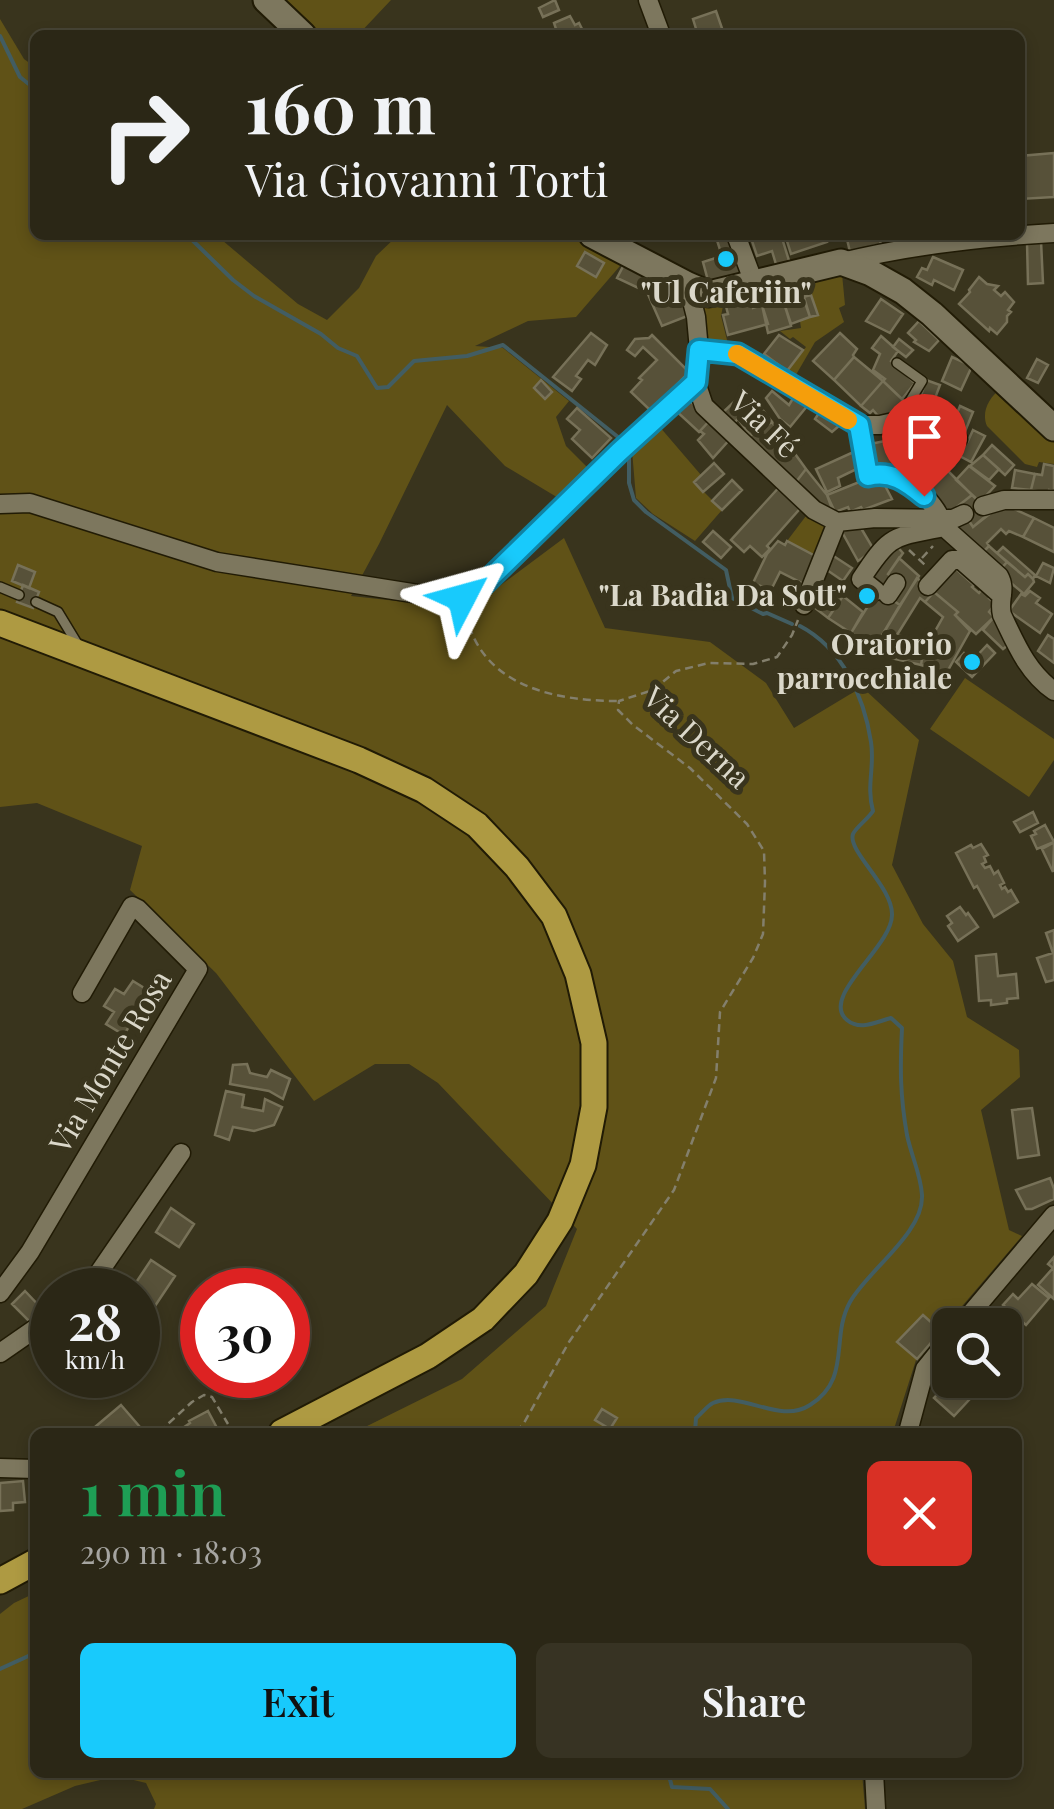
<!DOCTYPE html>
<meta charset="utf-8">
<style>
:root{--surface:#2b2716;--page:#373323;--text:#f1f3f6;--muted:#a6a5a1;--line:#474435;--accent:#18cafc}
body{margin:0;font-family:"Playfair Display",serif;background:var(--page);color:var(--text);height:100vh;display:flex;flex-direction:column;font-size:38px;white-space:nowrap}
*{box-sizing:border-box;margin:0}
p{font-size:32px;color:var(--muted)}
.icon{flex:none;width:55px;height:55px;fill:none;stroke:currentColor;stroke-width:2;stroke-linecap:round;stroke-linejoin:round}
.map{position:relative;flex:1;overflow:hidden}
.side{position:absolute;left:30px;top:1428px;width:992px;height:350px;display:flex;flex-direction:column;background:var(--surface);border-radius:15px;box-shadow:0 5px 15px #0003,0 0 0 2px var(--line)}
.side>*{flex:none}
.top-card{position:absolute;left:30px;top:30px;width:995px;height:210px;border-radius:15px;box-shadow:0 5px 15px #0003,0 0 0 2px var(--line);background:#2b2716;color:var(--text);overflow:hidden}
.tools{position:absolute;left:932px;top:1308px;display:grid;gap:20px}
.tools a{display:grid;place-items:center;width:90px;height:90px;border-radius:15px;background:var(--surface);box-shadow:0 5px 15px #0003,0 0 0 2px var(--line);font-size:50px}
.speed{position:absolute;left:30px;top:1268px;display:flex;gap:20px;font-size:50px;font-weight:700;text-align:center}
.speed>*{display:grid;place-content:center;width:130px;height:130px;border-radius:50%;background:var(--surface);box-shadow:0 5px 15px #0003,0 0 0 2px var(--line);line-height:1}
.speed small{font-size:25px;font-weight:400}
.speed .limit{border:15px solid #d22;background:#fff;color:#111}
.pin{position:absolute;display:grid;place-items:center;width:85px;height:85px;color:#fff;margin:-102px -42px;border-radius:50% 50% 50% 0;rotate:-45deg;box-shadow:0 0 10px #0007}
.pin .icon{rotate:45deg}
.me{position:absolute;width:110px;margin:-55px;rotate:51deg;stroke-linejoin:round;filter:drop-shadow(0 0 8px #0008)}
.turn{display:flex;align-items:center;gap:35px;height:210px;padding:0 50px;font-size:45px}
.turn .icon{width:130px;height:130px;stroke-width:2.5}
.turn b{display:block;font-size:70px;line-height:85px}
.round{display:grid;place-items:center;flex:none;width:105px;height:105px;border-radius:15px;background:var(--page)}
.head{display:flex;align-items:center;justify-content:space-between;height:170px;padding:0 50px}
h1{font-size:60px;font-weight:600;line-height:75px;color:#1e9e55}
.primary-button{display:flex;gap:20px;margin-top:auto;padding:20px 50px}
.primary-button a{flex:1;height:115px;border-radius:15px;background:var(--accent);color:#111;font-size:40px;font-weight:600;line-height:115px;text-align:center}
.primary-button a+a{background:var(--page);color:var(--text)}
.map>svg:first-child{display:block}
.green{fill:#605217}
.lines{fill:none;stroke-linecap:round;stroke-linejoin:round}
.stream{stroke:#425d62;stroke-width:4}
.building{fill:#575139;stroke:#777158;stroke-width:2.5}
.lane-casing{stroke:#211b05;stroke-width:12}
.street-casing{stroke:#211b05;stroke-width:21}
.secondary-casing{stroke:#211b05;stroke-width:29}
.primary-casing{stroke:#211b05;stroke-width:29}
.path{stroke:#837f6c;stroke-width:2.5;stroke-dasharray:8 5;stroke-linecap:butt}
.lane{stroke:#7d775e;stroke-width:9}
.street{stroke:#7d775e;stroke-width:18}
.secondary{stroke:#7d775e;stroke-width:25}
.primary{stroke:#ae9a42;stroke-width:25}
.route-casing{stroke:#1083a4;stroke-width:25}
.route{stroke:#18cafc;stroke-width:18}
.slow{stroke:#f59e0b;stroke-width:18}
.poi-dot{fill:#18cafc;stroke:#39341d;stroke-width:4}
.labels{text-anchor:middle;stroke-width:10;stroke-linejoin:round;paint-order:stroke}
.poi-label{font-size:30px;font-weight:bold;fill:#dbd8ca;stroke:#39341d;text-anchor:end}
.street-label{font-size:30px;fill:#dbd8ca;stroke:#39341d}
</style>
<div class="map">
<svg width="1054" height="1809" viewBox="0 0 1054 1809">
<rect width="100%" height="100%" fill="#39341d"/>
<path class="green" d="M283 0H391L358 35H319Z
M0 19 24 59 35 67V235H216L298 304 327 320 359 288 376 256 398 235H579L626 259 576 317 528 321 475 346 503 348 569 401 556 417 566 446 590 470 560 499 505 466 447 405 379 544 351 596 452 607 482 599 564 538 605 628 710 642 766 683 794 728 862 687 919 740 892 865 923 924 953 961 967 1017 1019 1050 1020 1077 981 1110 1009 1230 1022 1236 916 1360 893 1432H355L462 1379 546 1306 577 1229 438 1083 409 1064H375L314 1101 216 973 130 890 142 846 37 803 0 807Z
M842 274 845 305 839 308 844 322 815 342 793 380 784 375 806 347 793 337 790 339 780 331 801 328 800 321 817 315 803 280Z
M721 297 723 306 721 316 729 348 707 344 700 313 704 305Z
M1000 389 1054 439V464L1039 462 1037 467 1025 464 987 426C981 412 989 398 1000 389Z
M659 426 701 475 694 482 722 510 695 541 653 514 636 498 632 450Z
M809 512 830 526 821 559 787 541Z
M965 678 1054 739V760L1029 797 930 729Z
M35 1593V1772H862L865 1809H154L156 1804 146 1783 117 1776 75 1786 22 1809H0V1614L14 1603Z"/>
<g class="lines">
<path class="stream" d="M0 36 20 77 35 89
M187 235 233 280 254 296 321 334 338 348 357 356 377 388 388 387 414 361 467 356 503 345 623 441
M629 453V483L634 500 646 512 726 570 732 598 763 614 767 613 792 624
M695 1432 696 1418C701 1414 707 1406 713 1403 742 1390 779 1425 810 1405 852 1379 830 1338 850 1302 867 1271 924 1233 922 1195 921 1175 911 1155 907 1135 900 1095 900 1068 902 1028L891 1018C876 1022 860 1031 847 1020 819 997 892 947 892 915 893 887 847 851 853 834 855 828 869 818 873 811 866 786 875 766 871 742 864 696 842 648 800 626
M0 1669 35 1653
M668 1772 672 1787 710 1789 728 1809"/>
</g>
<path class="building" d="M555 0 559 10 543 17 539 8Z
M716 11 724 34 698 35 693 19Z
M570 16 575 25 579 23 585 35H558L554 23Z
M1054 153V197L1020 199V156Z
M708 235H730L743 271 741 276 710 288 703 262 722 256 716 237 710 239Z
M762 235 764 240 781 235 791 267 778 271 772 251 757 256 751 238Z
M785 235H825L827 242 791 254Z
M846 235H878L881 244 850 252Z
M1041 241 1043 283 1028 284 1027 242Z
M585 252 604 263 596 277 577 266Z
M933 257 963 270 954 290 934 280 932 285 917 277 922 268 927 270Z
M627 259 679 285 690 315 662 326 647 292 617 278Z
M979 277 987 284 998 286 994 290 1001 296 1005 292 1014 302 1008 310 1011 312 1007 316V322L997 334 990 328 989 331 959 304 970 292 969 290Z
M748 289 753 308 762 305 768 324 728 335 723 315 728 314 723 295Z
M803 294 810 317 791 324 783 300Z
M811 295 818 315 810 317 803 297Z
M881 299 903 314 890 333 866 321Z
M783 300 791 326 768 333 762 305Z
M919 321 939 340 929 351 914 342 916 340 908 333Z
M591 333 607 345 595 365 588 360 576 376 581 379 572 391 553 377Z
M840 333 857 349 853 355 854 357 834 380 813 361Z
M652 335 689 372 651 411 631 392 642 380 639 378 657 360 643 347 635 356 627 350 635 339 649 338Z
M779 335 803 350 787 371 764 354Z
M881 336 898 351 891 361 915 383 902 399 883 381 885 379 873 370 880 354 872 348Z
M899 339 913 350 906 357 893 347Z
M854 357 883 381 861 406 834 380Z
M952 357 972 366 961 390 942 381Z
M1037 359 1048 365 1038 383 1027 378Z
M541 380 552 392 545 399 534 388Z
M926 380 940 385 934 401 921 396Z
M883 381 906 403 884 423 873 410 870 413 861 406Z
M772 391 789 405 795 395 808 405 790 427 780 419 766 398Z
M921 396 945 405 937 427 904 416 912 402 917 404Z
M685 397 711 419 699 432 674 409Z
M755 400 772 422 750 435 738 419 744 414 741 410Z
M735 401 744 414 730 426 720 415Z
M960 406 973 412 964 434 951 428Z
M577 408 611 438 592 458 572 439 580 430 567 419Z
M821 410 840 425 832 432 815 419Z
M711 419 731 438 713 458 698 440 704 434 700 431Z
M772 422 806 469 796 482 745 439Z
M973 430 985 436 971 462 954 453 962 438 968 441Z
M913 434 925 437 924 440 936 446 928 457 910 447Z
M900 438 901 449 910 447 928 457 917 468 900 471V468L870 474 865 445Z
M992 445 1014 465 1005 475 983 455Z
M937 448 954 465 948 471 972 495 958 506 960 509 952 515 915 478 923 471 919 467Z
M858 450 865 465 838 478 840 486 827 492 816 469Z
M983 455 999 469 989 480 970 466Z
M714 463 724 474 703 492 694 482Z
M1044 464 1054 466V491L1049 490 1048 493 1031 490 1035 474 1042 475Z
M969 466 995 486 980 502 956 480Z
M806 469 827 495 831 506 830 510 816 507 796 482Z
M1015 470 1035 474 1031 490 1012 488Z
M879 474 892 499 863 510 861 507 850 512 848 507 835 512 827 495Z
M732 480 742 490 722 510 712 501Z
M783 483 805 503 767 546 770 549 762 557 750 546 744 552 731 540Z
M972 495 991 513 973 527 958 506Z
M1001 503 1034 518 1023 537 1009 531 1006 534 1001 529 987 543 989 546 980 555 953 531 966 516 973 527Z
M1034 518 1054 528V552L1023 537Z
M858 523 874 550 858 561 842 532Z
M713 531 731 547 721 558 703 542Z
M778 541 785 545 787 541 821 559 808 586 780 572 771 590 753 583 767 554Z
M893 542 903 553 888 574 895 580 884 595 865 580Z
M989 546 1007 562 998 572 980 555Z
M1003 547 1035 575 1033 579 1028 574 1025 577 997 553Z
M832 555 852 568 843 581 824 568Z
M899 558 919 576 900 605 889 598 895 580 888 574Z
M1007 562 1025 577 1028 574 1033 579 1034 582 1024 594 998 572Z
M1043 563 1054 568 1050 583 1036 576Z
M18 565 35 572 29 588 12 581Z
M955 568 974 585 972 587 979 593 983 588 991 595 989 598 995 604 989 612 994 617 976 634 955 615 958 612 934 592Z
M917 578 934 592 925 602 920 598 897 635 925 641 921 665 874 654 875 647Z
M819 581 843 596 828 618 806 601Z
M23 585 39 592 33 608 17 602Z
M878 590 900 605 875 647 851 633Z
M1030 591 1040 598 1036 603 1052 614 1040 633 1009 611 1021 594 1025 596Z
M934 592 958 612 955 615 970 631 947 672 921 665 925 641 930 640 943 617 925 602Z
M843 596 863 612 851 633 828 618Z
M994 617 1012 642 1003 649 983 630Z
M1048 635 1054 639V663L1038 651Z
M987 645 995 653 972 677 956 662 964 653 972 661Z
M1033 812 1038 823 1020 832 1014 822Z
M1045 825 1054 842 1037 849 1031 836 1036 834 1034 831Z
M1053 843 1054 845 1053 872 1042 849Z
M981 844 988 855 984 857 986 862 982 864 985 868 990 866 994 874 998 871 1004 883 1000 885 1002 889 1005 887 1008 892 1011 890 1018 902 994 917 977 886 974 888 956 853 971 845 973 848Z
M960 907 966 915 968 913 978 927 958 941 948 926 952 923 947 916Z
M1054 930V980L1046 982 1037 958 1053 953 1046 933Z
M996 954 998 976 1016 974 1018 998 1007 999V1003L991 1005V1000L979 1001 976 956Z
M133 981 157 996 137 1027 131 1023 124 1035 106 1024 114 1012 104 1006 115 989 124 994Z
M247 1064 250 1073 267 1077 271 1070 290 1079 283 1099 269 1091 230 1084 233 1065Z
M226 1091 244 1095 242 1107 263 1111 265 1099 282 1107 274 1125 254 1131 233 1127 229 1140 215 1135Z
M1032 1108 1039 1155 1018 1158 1012 1110Z
M1050 1178 1054 1189V1199L1032 1209H1026L1016 1190Z
M171 1208 194 1224 179 1247 156 1232Z
M1054 1257V1299L1038 1285 1053 1268 1048 1264Z
M151 1260 175 1276 151 1312 138 1303V1290H131Z
M1032 1284 1049 1298 1026 1325 1003 1305 1013 1294 1018 1299Z
M25 1291 43 1310 30 1322 12 1304Z
M923 1315 941 1331 917 1359 897 1342Z
M1005 1350 1018 1362 1014 1367 1019 1371 1010 1382 1005 1377Z
M951 1380H979L981 1382 979 1385 981 1387 954 1416 934 1398Z
M121 1405 140 1427 134 1432H89Z
M602 1409 617 1418 610 1429 595 1420Z
M208 1411 217 1428 209 1432H177L190 1423 189 1421Z
M23 1481 25 1502 13 1503V1510L0 1511V1483Z"/>
<g class="lines">
<defs>
<path id="lane" d="M897 363 922 381 898 421
M859 425 867 471
M0 587 19 595
M36 602 58 612 78 645"/>
<path id="street" d="M648 0 661 35
M736 235 754 283
M842 262C911 245 983 237 1054 233
M688 285 696 317 699 350 696 382 704 406 814 510 837 522
M699 350 738 354 859 425H880L898 421 958 439
M867 471 868 476C899 468 935 498 944 527L999 576C1007 590 998 599 1002 615 1016 644 1027 672 1054 691
M0 504 30 503 217 562 437 597 463 598 482 585 633 440 696 382
M983 506 1004 500H1054
M837 522 875 518 953 519 964 514
M928 586 952 560H961L1002 596
M876 591 861 579C891 533 892 538 944 527
M888 595 896 583
M804 605 837 522
M87 1290 181 1153
M0 1293 30 1252 198 969 138 909 132 906 82 993
M961 1325 1054 1215
M0 1353 52 1317
M908 1432 925 1369 950 1338
M0 1468 35 1469
M874 1772 876 1809"/>
<path id="secondary" d="M266 0 303 35
M592 235 688 285 709 294 841 262 871 273 903 291 932 314 1054 428"/>
<path id="primary" d="M0 623 359 760 424 790 477 825 517 867 554 916 578 974 594 1043V1107L583 1165 560 1221 526 1274 483 1319 428 1356 282 1432
M0 1581 35 1562"/>
</defs>
<use href="#lane" class="lane-casing"/>
<use href="#street" class="street-casing"/>
<use href="#secondary" class="secondary-casing"/>
<use href="#primary" class="primary-casing"/>
<path class="path" d="M909 550 925 565
M922 558 933 546
M466 614C481 686 554 701 618 701
M159 1432 192 1402 204 1395 212 1397 228 1424
M516 1432 524 1423 569 1342 674 1190 716 1078 720 1012 753 958 763 934 765 882 764 851 747 824 690 768 633 725 618 710 619 701 653 690 676 671 709 663 753 664 777 657 792 635 798 620"/>
<use href="#lane" class="lane"/>
<use href="#street" class="street"/>
<use href="#secondary" class="secondary"/>
<use href="#primary" class="primary"/>
</g>
<g class="lines">
<defs>
<path id="route" d="M462 598 482 586 619 452 696 382 699 350 738 354 859 425 868 476C891 470 907 482 924 496"/>
</defs>
<use href="#route" class="route-casing"/>
<use href="#route" class="route"/>
<path class="slow" d="M737 354 848 420"/>
</g>
<g class="poi-dot">
<circle cx="726" cy="259" r="10"/>
<circle cx="867" cy="596" r="10"/>
<circle cx="972" cy="662" r="10"/>
</g>
<g class="labels">
<g class="poi-label">
<text x="726" y="303" text-anchor="middle">"Ul Caferiin"</text>
<text x="847" y="606">"La Badia Da Sott"</text>
<text x="952" y="655">Oratorio<tspan x="952" dy="34">parrocchiale</tspan></text>
</g>
<g class="street-label">
<text transform="translate(764 425) rotate(44)" y="10">Via Fé</text>
<text transform="translate(696 738) rotate(43)" y="10">Via Derna</text>
<text transform="translate(111 1062) rotate(-59)" y="10">Via Monte Rosa</text>
</g>
</g>
</svg>
<div class="tools">
<a><svg class="icon" aria-label="search" viewBox="0 0 24 24"><circle cx="10" cy="10" r="6"/><path d="M15 15l6 6"/></svg></a>
</div>
<div class="speed"><div>28<small>km/h</small></div><div class="limit">30</div></div>
<div class="pin" style="left:924px;top:496px;background:#d93025"><svg class="icon" aria-label="arrive" viewBox="0 0 24 24"><path d="M6 21V4h12l-3 4 3 4H6"/></svg></div>
<svg class="me" style="left:462px;top:598px" viewBox="-20 -20 40 40"><path d="M0-17L14 15 0 8-14 15z" fill="#18cafc" stroke="#fff" stroke-width="4"/></svg>
<div class="top-card">
<div class="turn"><svg class="icon" aria-label="right" viewBox="0 0 24 24"><path d="M7 20v-9h11M14 6l5 5-5 5"/></svg><div><b>160 m</b>Via Giovanni Torti</div></div>
</div>
<section class="side">
<div class="head"><div><h1>1 min</h1><p>290 m · 18:03</p></div><a class="round" style="background:#d93025;color:#fff"><svg class="icon" aria-label="close" viewBox="0 0 24 24"><path d="M6 6l12 12M18 6L6 18"/></svg></a></div>
<div class="primary-button"><a>Exit</a><a>Share</a></div>
</section>
</div>
